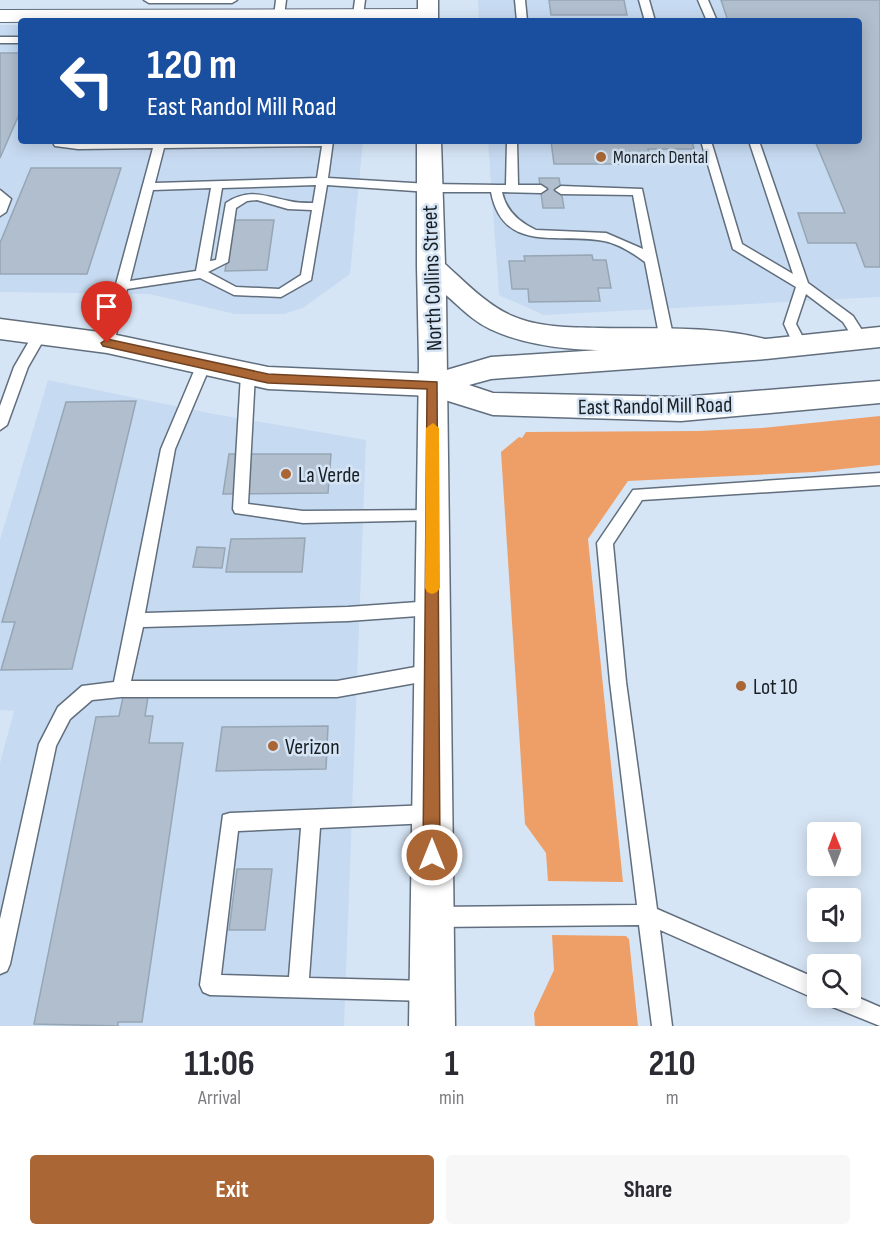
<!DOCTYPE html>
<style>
:root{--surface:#fff;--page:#f7f7f7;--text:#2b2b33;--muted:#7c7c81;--accent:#aa6635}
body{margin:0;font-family:"Sofia Sans Condensed",sans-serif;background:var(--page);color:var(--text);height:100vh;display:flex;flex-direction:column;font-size:22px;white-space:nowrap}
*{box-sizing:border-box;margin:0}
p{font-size:20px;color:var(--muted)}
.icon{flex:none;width:33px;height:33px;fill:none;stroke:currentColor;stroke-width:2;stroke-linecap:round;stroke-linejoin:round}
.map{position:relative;height:1026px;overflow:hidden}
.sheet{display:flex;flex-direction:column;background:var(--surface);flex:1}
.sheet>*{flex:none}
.top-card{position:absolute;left:18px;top:18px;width:844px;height:126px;border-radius:6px;box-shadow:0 3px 15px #0003;background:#1a4fa0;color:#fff;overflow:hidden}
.needle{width:39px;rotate:359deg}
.fabs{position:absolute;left:807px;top:822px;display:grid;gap:12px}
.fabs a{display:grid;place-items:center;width:54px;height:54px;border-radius:6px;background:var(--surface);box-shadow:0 3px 15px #0003;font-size:30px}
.pin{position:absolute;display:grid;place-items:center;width:51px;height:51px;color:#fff;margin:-62px -26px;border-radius:50% 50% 50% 0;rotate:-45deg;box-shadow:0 0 6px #0007}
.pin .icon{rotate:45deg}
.me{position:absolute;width:66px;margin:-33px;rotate:0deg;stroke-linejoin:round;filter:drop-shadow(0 0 4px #0008)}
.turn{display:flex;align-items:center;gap:21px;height:126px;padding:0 30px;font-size:27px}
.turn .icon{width:78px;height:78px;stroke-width:2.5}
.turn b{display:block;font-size:42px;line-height:51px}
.eta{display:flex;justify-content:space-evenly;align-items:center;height:102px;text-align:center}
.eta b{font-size:36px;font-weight:700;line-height:42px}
.button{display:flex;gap:12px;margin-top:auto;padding:12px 30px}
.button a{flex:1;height:69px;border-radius:6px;background:var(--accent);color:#fff;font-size:24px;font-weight:700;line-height:69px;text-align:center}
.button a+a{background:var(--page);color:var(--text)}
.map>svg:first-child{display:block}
.built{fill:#c6daf1}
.green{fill:#ee9f68}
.building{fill:#b0bece;stroke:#97a6b5;stroke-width:1.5}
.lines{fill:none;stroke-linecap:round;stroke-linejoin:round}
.service-casing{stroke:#616e7d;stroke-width:3}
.minor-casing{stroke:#616e7d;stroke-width:2}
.secondary-casing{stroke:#616e7d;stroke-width:3}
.primary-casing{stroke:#616e7d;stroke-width:3}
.service{fill:#fff;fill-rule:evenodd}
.minor{fill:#fff;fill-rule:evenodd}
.secondary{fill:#fff;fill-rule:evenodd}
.primary{fill:#fff;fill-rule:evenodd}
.route{fill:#aa6635;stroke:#6e4222;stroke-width:1.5}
.slow{fill:#f59e0b}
.poi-dot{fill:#aa6635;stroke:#d6e5f5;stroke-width:2}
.labels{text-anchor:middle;stroke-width:5;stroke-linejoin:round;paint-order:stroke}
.far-poi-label{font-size:18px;fill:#191f24;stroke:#d6e5f5;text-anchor:start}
.street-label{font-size:22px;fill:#191f24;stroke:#d6e5f5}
.poi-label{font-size:22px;fill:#191f24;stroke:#d6e5f5;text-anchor:start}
</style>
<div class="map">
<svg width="880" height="1026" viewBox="0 0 880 1026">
<rect width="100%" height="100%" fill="#d6e5f5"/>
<path class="built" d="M478 0H880V297L544 315 499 295 488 141H860V21H479Z
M0 25H21V141H363L350 274 303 308 284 314H235L149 294 0 292Z
M48 380 214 414 366 440 344 1026H0V763L14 711 0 710V540Z"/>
<path class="green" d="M880 416V465L814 472 628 481 588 539 623 882 548 881 546 853 525 824 501 452 519 437 522 438 526 432 698 431 762 428Z
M552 935 626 936 629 939 638 1026H535L534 1013 554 970Z"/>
<path class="building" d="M549 0H624L627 15H551Z
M721 0H880V267H865L856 243H808L798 213H845L815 141H860V21H728Z
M0 53H21V110L0 158Z
M551 141H692L694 149H648L651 164H554Z
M31 168H121L87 274H0V243Z
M539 178H559L564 208H543Z
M233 220H274L267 270 225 271Z
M592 255 593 260H606L611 288H598L600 301 529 302 528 289H512L509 261H525L524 256Z
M136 401 72 669 1 670 15 622H2L66 402Z
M229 454H331L328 493 223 494Z
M305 538 302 572H226L231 539Z
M197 547 225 548 222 568 193 567Z
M123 697H148L145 716H153L149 743H183L142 1022H118V1026L34 1024 96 717 119 716Z
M328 726 326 769 216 771 222 727Z
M237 869H272L265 930H229Z"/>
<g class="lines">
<defs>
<path id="service" d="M144 0H237L232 3H149Z
M276 0H286L284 16 279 19 274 16Z
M355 0H365L363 15 358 18 353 15Z
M515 0H525L527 21H517Z
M639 0H649L655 21H645Z
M698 0H708L717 21H707Z
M0 37H21V43H0Z
M52 141H333L328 178 429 184 499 185H506L507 141H517L518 185H541L547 189 541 193 502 192C506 211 519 222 536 230L606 233 643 249 633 195 561 194 555 190 561 186 642 189 674 340 667 345 660 340 645 262C633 253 619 244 604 241 561 232 503 255 491 192H429L327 185 311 280 281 297 234 295 200 278 127 289 114 343 112 346H102L100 343 153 148 78 149 55 146ZM322 146 317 178 155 183 164 148ZM316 185 313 203C305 203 297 203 289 201 264 196 249 188 226 203L216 260 210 261 222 188ZM211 188 196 271 130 281 153 190ZM257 200 288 209 312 210 301 275 279 289 236 287 208 272 228 262 236 208 247 201Z
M701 141H711L742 244 793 274 749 141H759L808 283 853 316 867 338 865 341H855L843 322 806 294 796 324 807 345 805 348H795L784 324 796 287 733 249Z
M0 190 11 199 6 212 0 216Z
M40 329 47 334 28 367 7 425 0 430V406L14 367 35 331Z
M204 359 211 364 175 449 145 613 348 607 432 601 438 603 440 608 438 613 432 615 348 621 143 627 131 681H337L432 664 438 667 440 672 438 677 432 680 337 697H121L92 700 70 719 56 746 10 964 7 971 0 974V919L39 744 58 707 82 686 114 682 161 449 197 364Z
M248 369 255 374 248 504 303 511 433 510 438 512 441 516 438 520 303 523 235 513 233 509 241 374Z
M880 473V485L642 500 613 544 626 682 657 909 818 979V998H824L818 1000 660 930 672 1026H652L639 925 435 927 428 924 425 917 428 910 435 907 637 905 610 682 597 543 633 490Z
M431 805 437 808 440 814 437 820 431 823 320 828 309 978 429 981 436 984 439 991 436 998 429 1001 210 995 203 992 200 985 223 815 230 813ZM301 828 289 977 221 975 238 831Z
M850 994 880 1007V1026L828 1005 825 998H850Z"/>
<path id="minor" d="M428 9 435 11 438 15 435 19 0 22V10Z"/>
<path id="secondary" d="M0 319 107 333 268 367 433 374 491 357 766 339 880 327V347L766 359 491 379 469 385 493 393 681 397 880 381V403L681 421 493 415 432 396 268 389 107 353 0 339Z"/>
<path id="primary" d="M418 0H438V21H418Z
M417 141H441L445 264C465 282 486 304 510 315 539 328 568 327 599 328 657 329 720 325 776 342L780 349 776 356C755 363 730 352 708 351 638 348 554 359 490 329 473 321 460 307 446 295L455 1026H409L419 363 417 266Z"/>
</defs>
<use href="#service" class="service-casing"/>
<use href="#minor" class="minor-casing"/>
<use href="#secondary" class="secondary-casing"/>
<use href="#primary" class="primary-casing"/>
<use href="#service" class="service"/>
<use href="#minor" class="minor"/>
<use href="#secondary" class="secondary"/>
<use href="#primary" class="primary"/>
</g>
<path class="route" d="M107 339 268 374 437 382 440 855 438 861 432 864 426 861 423 855 427 389 268 383 103 346 101 343Z"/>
<path class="slow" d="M433 423 439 428 440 588 437 592 432 594 427 592 425 588 426 428Z"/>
<g class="poi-dot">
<circle cx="601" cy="157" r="6"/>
<circle cx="286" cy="474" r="6"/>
<circle cx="741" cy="686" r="6"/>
<circle cx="273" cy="746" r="6"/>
</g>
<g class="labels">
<g class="far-poi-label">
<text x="613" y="163">Monarch Dental</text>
</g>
<g class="street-label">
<text transform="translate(431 278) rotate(-92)" y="8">North Collins Street</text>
<text transform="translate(655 405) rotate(-1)" y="8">East Randol Mill Road</text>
</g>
<g class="poi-label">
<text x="298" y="482">La Verde</text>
<text x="753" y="694">Lot 10</text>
<text x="285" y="754">Verizon</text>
</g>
</g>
</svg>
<div class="fabs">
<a><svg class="needle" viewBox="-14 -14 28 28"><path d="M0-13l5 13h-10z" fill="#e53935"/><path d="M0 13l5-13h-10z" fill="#7c7c81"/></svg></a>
<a><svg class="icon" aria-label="sound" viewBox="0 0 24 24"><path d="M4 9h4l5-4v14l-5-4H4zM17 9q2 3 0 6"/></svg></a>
<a><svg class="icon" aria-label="search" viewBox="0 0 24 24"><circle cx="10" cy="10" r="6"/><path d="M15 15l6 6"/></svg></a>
</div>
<div class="pin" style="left:107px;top:343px;background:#d93025"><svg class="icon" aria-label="arrive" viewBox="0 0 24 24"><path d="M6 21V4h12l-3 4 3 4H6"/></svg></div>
<svg class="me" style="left:432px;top:855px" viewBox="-20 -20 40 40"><circle r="17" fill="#aa6635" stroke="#fff" stroke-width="3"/><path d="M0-11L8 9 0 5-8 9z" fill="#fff"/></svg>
<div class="top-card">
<div class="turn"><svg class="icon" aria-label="left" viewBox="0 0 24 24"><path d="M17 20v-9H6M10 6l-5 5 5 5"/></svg><div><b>120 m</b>East Randol Mill Road</div></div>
</div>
</div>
<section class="sheet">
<div class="eta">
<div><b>11:06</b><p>Arrival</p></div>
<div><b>1</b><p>min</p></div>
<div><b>210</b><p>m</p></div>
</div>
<div class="button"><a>Exit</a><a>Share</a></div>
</section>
